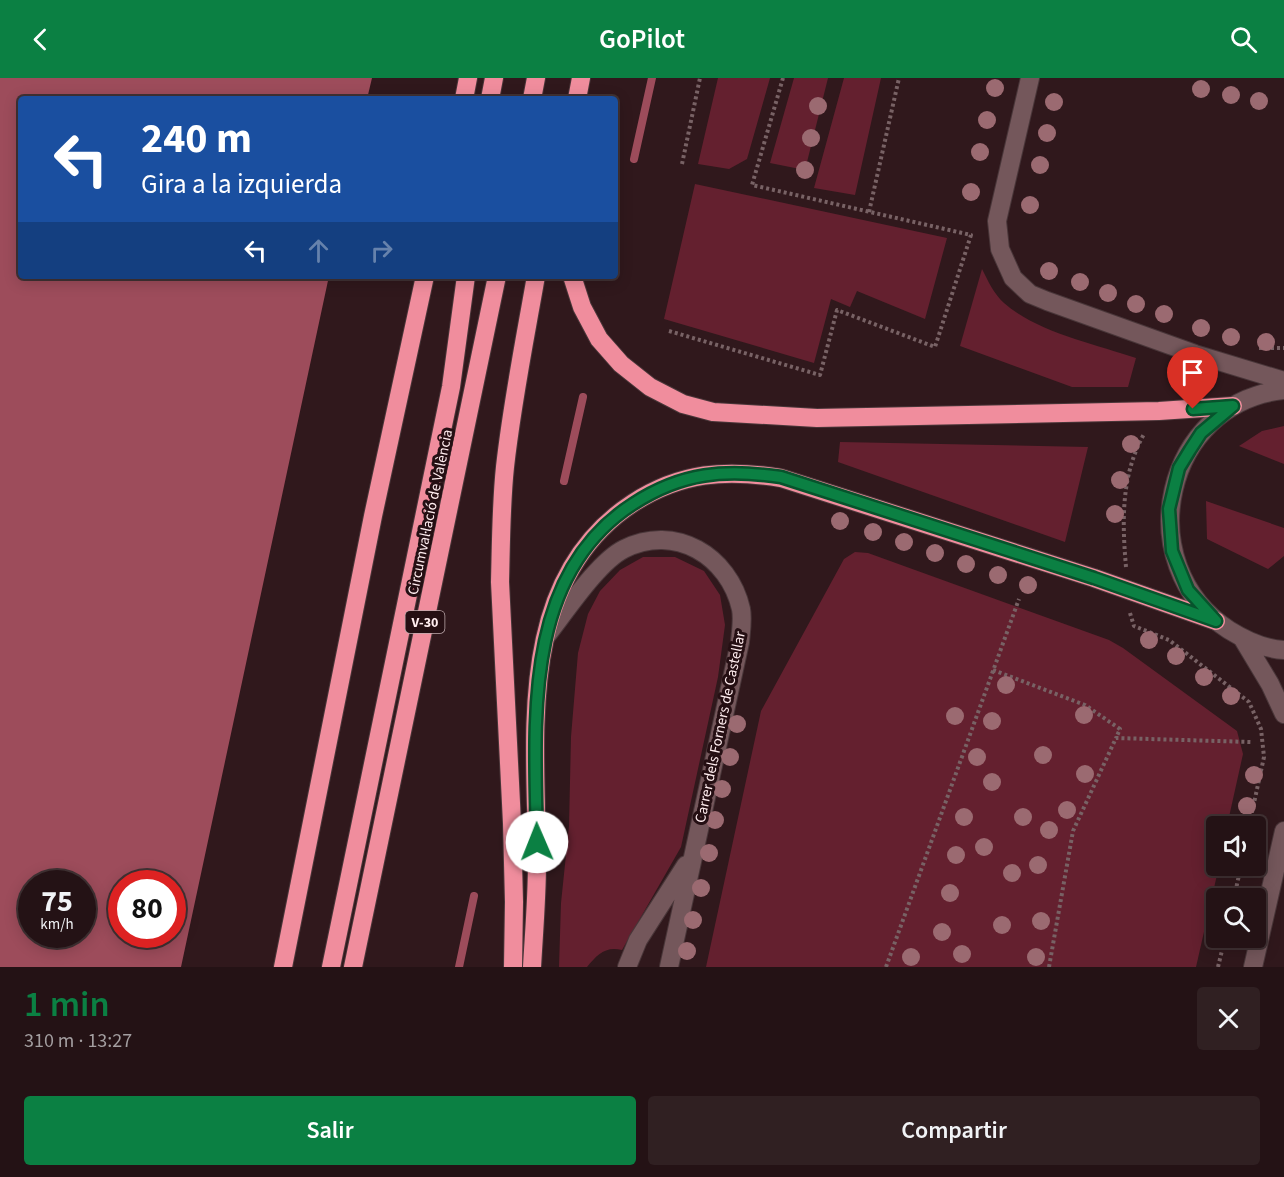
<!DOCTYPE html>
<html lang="es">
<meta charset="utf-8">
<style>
:root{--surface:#241215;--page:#302022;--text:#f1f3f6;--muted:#a39ea0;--line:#413234;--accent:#0b8043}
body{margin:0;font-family:"Source Sans 3",sans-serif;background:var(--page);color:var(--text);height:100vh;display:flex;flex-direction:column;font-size:22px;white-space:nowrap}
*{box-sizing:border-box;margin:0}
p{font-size:20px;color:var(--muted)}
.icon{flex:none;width:33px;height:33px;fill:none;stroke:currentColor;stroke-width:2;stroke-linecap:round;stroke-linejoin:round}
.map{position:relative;height:889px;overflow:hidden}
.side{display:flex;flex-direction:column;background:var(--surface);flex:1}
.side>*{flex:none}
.guide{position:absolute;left:18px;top:18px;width:600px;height:183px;border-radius:6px;box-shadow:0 3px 15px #0003,0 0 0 2px var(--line);background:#1a4fa0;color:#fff;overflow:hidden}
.controls{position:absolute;left:1206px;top:738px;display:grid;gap:12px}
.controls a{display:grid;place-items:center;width:60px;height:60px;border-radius:6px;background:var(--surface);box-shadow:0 3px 15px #0003,0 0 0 2px var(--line);font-size:30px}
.speed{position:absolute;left:18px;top:792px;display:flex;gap:12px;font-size:30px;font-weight:700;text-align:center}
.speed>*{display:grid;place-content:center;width:78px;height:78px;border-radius:50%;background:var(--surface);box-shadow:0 3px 15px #0003,0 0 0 2px var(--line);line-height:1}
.speed small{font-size:15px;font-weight:400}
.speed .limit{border:9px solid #d22;background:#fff;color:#111}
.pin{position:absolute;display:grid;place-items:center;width:51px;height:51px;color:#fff;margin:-62px -26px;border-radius:50% 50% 50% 0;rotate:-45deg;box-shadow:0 0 6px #0007}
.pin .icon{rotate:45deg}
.me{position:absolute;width:66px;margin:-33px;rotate:359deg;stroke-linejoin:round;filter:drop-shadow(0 0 4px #0008)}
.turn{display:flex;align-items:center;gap:21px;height:126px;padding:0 24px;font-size:27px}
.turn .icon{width:78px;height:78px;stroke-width:2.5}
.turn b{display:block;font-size:42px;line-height:51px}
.lanes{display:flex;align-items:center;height:57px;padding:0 24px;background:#0003;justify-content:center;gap:30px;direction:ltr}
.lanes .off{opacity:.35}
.round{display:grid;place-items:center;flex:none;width:63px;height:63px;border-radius:6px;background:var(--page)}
.headline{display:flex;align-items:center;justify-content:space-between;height:102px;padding:0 24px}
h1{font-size:36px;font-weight:600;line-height:45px;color:var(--accent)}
.button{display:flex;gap:12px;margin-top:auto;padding:12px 24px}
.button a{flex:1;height:69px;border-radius:6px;background:var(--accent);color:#fff;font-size:24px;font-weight:600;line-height:69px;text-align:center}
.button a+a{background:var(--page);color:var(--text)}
header{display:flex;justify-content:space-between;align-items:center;height:78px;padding:0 24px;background:var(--accent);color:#fff;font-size:27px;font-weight:600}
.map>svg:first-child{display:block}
.green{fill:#64202f}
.water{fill:#9d4c5b;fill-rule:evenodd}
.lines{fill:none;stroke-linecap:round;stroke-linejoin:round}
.stream{stroke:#9d4c5b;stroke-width:8}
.minor-casing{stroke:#493639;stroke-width:20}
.highway-casing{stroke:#493639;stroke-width:20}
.path{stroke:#786265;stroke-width:4;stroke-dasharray:3 3;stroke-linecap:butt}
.minor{stroke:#74575b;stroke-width:18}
.highway{stroke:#f08d9d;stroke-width:18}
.tree{fill:#9b6a71}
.route-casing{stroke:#07532c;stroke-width:15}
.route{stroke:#0b8043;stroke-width:10}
.labels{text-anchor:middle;stroke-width:6;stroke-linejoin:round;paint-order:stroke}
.shield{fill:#250f13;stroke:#beaaad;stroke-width:1.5}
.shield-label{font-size:14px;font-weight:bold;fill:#ffedef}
.street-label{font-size:15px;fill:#ffedef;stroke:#250f13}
</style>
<header><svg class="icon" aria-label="back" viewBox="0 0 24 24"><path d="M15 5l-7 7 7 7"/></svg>GoPilot<svg class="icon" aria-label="search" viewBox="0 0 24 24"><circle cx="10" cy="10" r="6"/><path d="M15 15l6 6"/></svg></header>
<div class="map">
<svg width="1284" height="889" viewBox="0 0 1284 889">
<rect width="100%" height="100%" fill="#30181c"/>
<path class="green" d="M718 0H770L747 81 729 91 698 86Z
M794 0H828L805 92 770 85Z
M844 0H881L855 117 814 110Z
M695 106 947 160 925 241 857 213 850 229 831 221 814 285 664 241Z
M982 191C988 203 994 216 1004 225 1037 254 1095 266 1136 280L1128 309H1072L960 268Z
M1284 348V386L1239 368 1262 353Z
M840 364 1088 369 1065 464 838 384Z
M1206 423 1284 450V478L1268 491 1207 461Z
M855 474 868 475 1109 562 1123 570 1237 653 1243 676 1227 748H1216V788H1219L1196 889H706L761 633 844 481Z
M643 479H675L704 493 720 517 725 547 718 599 681 769 622 872C605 868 597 877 587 889H559L561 825 569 748 571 659 578 575 588 536 600 513 620 492Z"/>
<path class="water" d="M0 0H372L367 21H21V198H329L181 889H0ZM32 806H82V856H32ZM122 806H172V856H122Z"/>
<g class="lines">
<path class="stream" d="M634 81 652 0
M564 403 583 319
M459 889 474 818"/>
<defs>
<path id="minor" d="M1030 0 997 143 1000 171 1013 200 1030 216 1047 223 1195 276 1284 303
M1284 312C1164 324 1128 486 1229 552 1245 562 1265 571 1284 572
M547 557C566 533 598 484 624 471 675 445 729 478 741 531 743 541 741 553 740 564L669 889
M1243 561 1270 606 1284 636
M627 889 638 862 686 787
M1253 889 1284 753"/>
<path id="highway" d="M464 21 468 0
M490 21 494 0
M532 21 536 0
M577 21 581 0
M572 198 582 229 599 261 621 286 650 309 683 326 713 334 817 340 1159 333 1233 328
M283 889 373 438 425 198
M331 889 451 309 466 198
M353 889 497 198
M513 889 514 824 512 745 500 504C501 465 501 427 505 389 512 325 525 261 536 198
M532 889C534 854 537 819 537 785 537 662 513 503 633 425 681 394 726 391 781 400L1094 500 1216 543"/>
</defs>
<use href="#minor" class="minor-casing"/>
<use href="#highway" class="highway-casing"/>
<path class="path" d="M682 86 700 0
M869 134 899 0
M669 253 820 297 837 232 935 269 971 157 752 107 783 0
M1259 270H1284
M1179 309 1186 295
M1126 489C1122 443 1121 397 1144 356
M1130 535 1134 548 1169 562 1249 624 1261 651 1264 679 1249 748
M993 592 1085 627 1120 651 1116 660
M1234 820 1241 788
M886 889 1019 521
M1049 889 1073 753 1116 660 1251 664
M1218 889 1225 860"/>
<use href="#minor" class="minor"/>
<use href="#highway" class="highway"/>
</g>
<g class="tree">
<circle cx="995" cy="10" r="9"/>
<circle cx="1201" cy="11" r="9"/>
<circle cx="1231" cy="17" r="9"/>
<circle cx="1259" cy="23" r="9"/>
<circle cx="1054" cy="24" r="9"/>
<circle cx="818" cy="28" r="9"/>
<circle cx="987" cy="42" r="9"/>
<circle cx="1047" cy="55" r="9"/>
<circle cx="811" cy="60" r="9"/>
<circle cx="980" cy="74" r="9"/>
<circle cx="1040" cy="87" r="9"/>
<circle cx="805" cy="92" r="9"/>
<circle cx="971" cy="114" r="9"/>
<circle cx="1030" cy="127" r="9"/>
<circle cx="1049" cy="193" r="9"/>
<circle cx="1080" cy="204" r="9"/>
<circle cx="1108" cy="215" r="9"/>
<circle cx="1136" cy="226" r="9"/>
<circle cx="1164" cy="236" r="9"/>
<circle cx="1201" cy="250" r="9"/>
<circle cx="1231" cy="259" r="9"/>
<circle cx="1266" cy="264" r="9"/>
<circle cx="1131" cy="366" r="9"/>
<circle cx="1120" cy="402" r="9"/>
<circle cx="1115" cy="436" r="9"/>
<circle cx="840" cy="443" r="9"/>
<circle cx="873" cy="454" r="9"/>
<circle cx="904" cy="464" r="9"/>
<circle cx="935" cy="475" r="9"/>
<circle cx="966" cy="486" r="9"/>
<circle cx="998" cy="497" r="9"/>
<circle cx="1028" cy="507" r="9"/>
<circle cx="1149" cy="562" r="9"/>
<circle cx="1176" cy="578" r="9"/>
<circle cx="1204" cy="599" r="9"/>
<circle cx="1006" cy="607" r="9"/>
<circle cx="1231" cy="618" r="9"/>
<circle cx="1084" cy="637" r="9"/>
<circle cx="955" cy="638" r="9"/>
<circle cx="992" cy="643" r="9"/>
<circle cx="737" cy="646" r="9"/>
<circle cx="1043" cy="677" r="9"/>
<circle cx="730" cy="679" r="9"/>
<circle cx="977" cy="679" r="9"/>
<circle cx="1085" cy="696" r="9"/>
<circle cx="1254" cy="697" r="9"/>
<circle cx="992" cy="704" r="9"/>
<circle cx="722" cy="711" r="9"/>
<circle cx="1247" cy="728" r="9"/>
<circle cx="1067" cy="732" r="9"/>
<circle cx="964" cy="739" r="9"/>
<circle cx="1023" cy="739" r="9"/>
<circle cx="715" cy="742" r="9"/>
<circle cx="1049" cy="752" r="9"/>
<circle cx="984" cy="769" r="9"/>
<circle cx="709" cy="775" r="9"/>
<circle cx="956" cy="777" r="9"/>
<circle cx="1038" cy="787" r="9"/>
<circle cx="1012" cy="795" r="9"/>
<circle cx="701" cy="810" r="9"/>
<circle cx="950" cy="815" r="9"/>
<circle cx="693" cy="842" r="9"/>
<circle cx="1041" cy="843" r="9"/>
<circle cx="1002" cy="847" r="9"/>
<circle cx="942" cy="854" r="9"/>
<circle cx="687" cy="873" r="9"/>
<circle cx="962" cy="876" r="9"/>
<circle cx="911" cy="879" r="9"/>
<circle cx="1036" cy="879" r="9"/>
</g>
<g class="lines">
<defs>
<path id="route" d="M537 764C535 647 521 498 633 426 682 394 725 391 781 399L1094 500 1216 543 1188 512 1172 473 1169 431 1179 390 1190 372 1201 355 1233 328 1193 331"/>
</defs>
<use href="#route" class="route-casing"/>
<use href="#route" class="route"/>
</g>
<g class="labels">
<rect class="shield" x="405.5" y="533" width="39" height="22" rx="4.5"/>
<g class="shield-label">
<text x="425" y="549">V-30</text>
</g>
<g class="street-label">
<text transform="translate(430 434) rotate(-78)" y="5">Circumval·lació de València</text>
<text transform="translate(720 649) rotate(-78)" y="5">Carrer dels Forners de Castellar</text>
</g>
</g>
</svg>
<div class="controls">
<a><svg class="icon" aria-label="sound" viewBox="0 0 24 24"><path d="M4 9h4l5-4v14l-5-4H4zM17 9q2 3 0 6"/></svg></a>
<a><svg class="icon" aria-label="search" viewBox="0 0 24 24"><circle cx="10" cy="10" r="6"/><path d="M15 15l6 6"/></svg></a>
</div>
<div class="speed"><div>75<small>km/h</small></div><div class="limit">80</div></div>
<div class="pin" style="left:1193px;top:331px;background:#d93025"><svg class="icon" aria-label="arrive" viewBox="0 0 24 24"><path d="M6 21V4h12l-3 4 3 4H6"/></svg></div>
<svg class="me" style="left:537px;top:764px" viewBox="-20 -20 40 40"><circle r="19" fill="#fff"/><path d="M0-13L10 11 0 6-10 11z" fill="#0b8043"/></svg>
<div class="guide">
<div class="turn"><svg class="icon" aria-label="left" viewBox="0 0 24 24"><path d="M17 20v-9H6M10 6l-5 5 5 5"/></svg><div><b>240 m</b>Gira a la izquierda</div></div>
<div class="lanes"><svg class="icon" aria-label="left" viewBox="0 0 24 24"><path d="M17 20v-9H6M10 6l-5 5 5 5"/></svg><svg class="icon off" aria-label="ahead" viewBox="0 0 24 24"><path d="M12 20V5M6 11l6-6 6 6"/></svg><svg class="icon off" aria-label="right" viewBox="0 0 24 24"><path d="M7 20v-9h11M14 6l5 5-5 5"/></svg></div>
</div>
</div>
<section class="side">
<div class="headline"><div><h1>1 min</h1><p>310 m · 13:27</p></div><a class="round"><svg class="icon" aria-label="close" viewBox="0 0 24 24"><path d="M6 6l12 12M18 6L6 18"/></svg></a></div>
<div class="button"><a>Salir</a><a>Compartir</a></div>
</section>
